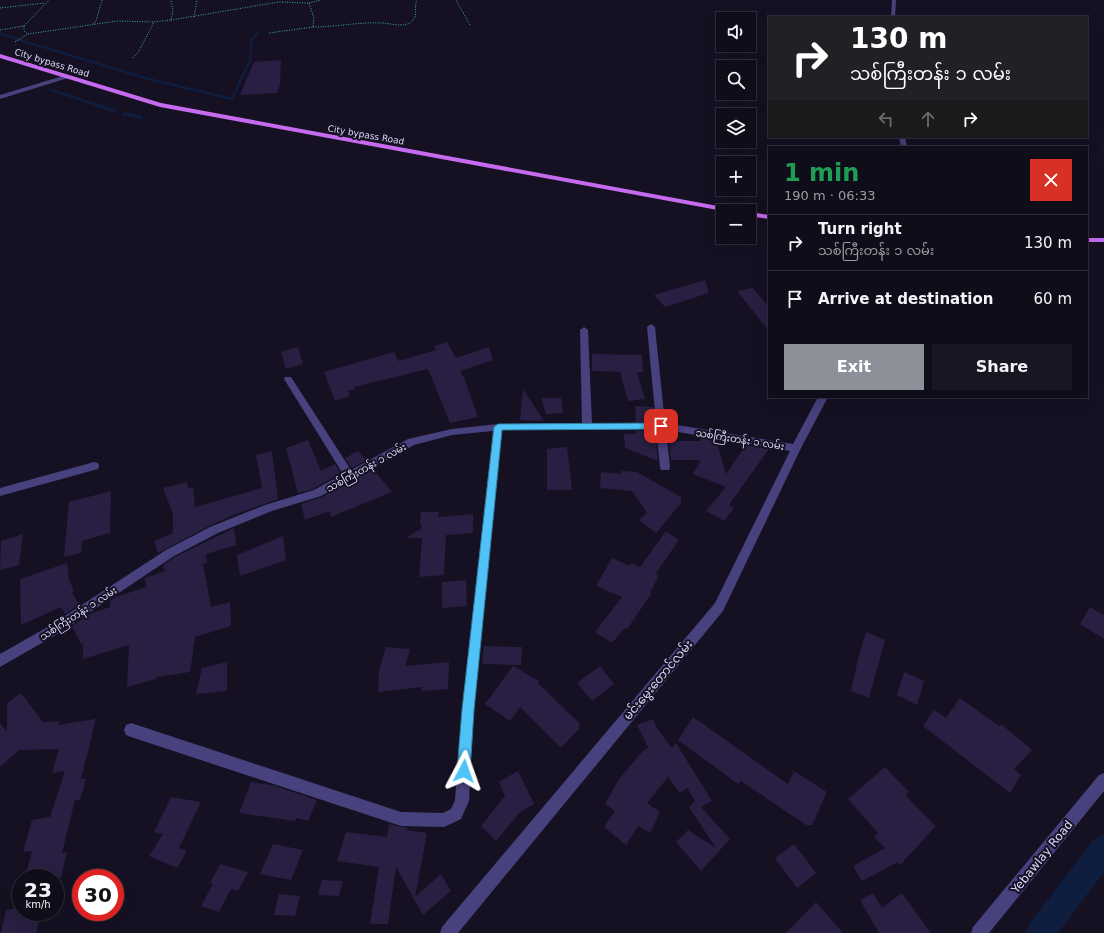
<!DOCTYPE html>
<meta charset="utf-8">
<style>
:root{--surface:#100d1a;--page:#191623;--text:#f1f3f6;--muted:#9c9ca2;--line:#302d39;--accent:#8c9099}
body{margin:0;font-family:"DejaVu Sans","Noto Sans Myanmar",sans-serif;background:var(--page);color:var(--text);height:100vh;display:flex;flex-direction:column;font-size:15px;white-space:nowrap}
*{box-sizing:border-box;margin:0}
p{font-size:13px;color:var(--muted)}
.icon{flex:none;width:22px;height:22px;fill:none;stroke:currentColor;stroke-width:2;stroke-linecap:round;stroke-linejoin:round}
.map{position:relative;flex:1;overflow:hidden}
.sheet{position:absolute;left:768px;top:146px;width:320px;height:252px;display:flex;flex-direction:column;background:var(--surface);border-radius:0px;box-shadow:0 4px 16px #0002,0 0 0 1px var(--line)}
.sheet>*{flex:none}
.guide{position:absolute;left:768px;top:16px;width:320px;height:122px;border-radius:0px;box-shadow:0 4px 16px #0002,0 0 0 1px var(--line);background:#202124;color:#fff;overflow:hidden}
.buttons{position:absolute;left:716px;top:12px;display:grid;gap:8px}
.buttons a{display:grid;place-items:center;width:40px;height:40px;border-radius:0px;background:var(--surface);box-shadow:0 4px 16px #0002,0 0 0 1px var(--line);font-size:20px}
.speed{position:absolute;left:12px;top:869px;display:flex;gap:8px;font-size:20px;font-weight:700;text-align:center}
.speed>*{display:grid;place-content:center;width:52px;height:52px;border-radius:50%;background:var(--surface);box-shadow:0 4px 16px #0002,0 0 0 1px var(--line);line-height:1}
.speed small{font-size:10px;font-weight:400}
.speed .limit{border:6px solid #d22;background:#fff;color:#111}
.pin{position:absolute;display:grid;place-items:center;width:34px;height:34px;color:#fff;margin:-17px;border-radius:8px;box-shadow:0 2px 6px #0006}
.me{position:absolute;width:44px;margin:-22px;rotate:4deg;stroke-linejoin:round;filter:drop-shadow(0 0 3px #0008)}
.turn{display:flex;align-items:center;gap:14px;height:84px;padding:0 16px;font-size:18px}
.turn .icon{width:52px;height:52px;stroke-width:2.5}
.turn b{display:block;font-size:28px;line-height:34px}
.lanes{display:flex;align-items:center;height:38px;padding:0 16px;background:#0003;justify-content:center;gap:20px;direction:ltr}
.lanes .off{opacity:.35}
.round{display:grid;place-items:center;flex:none;width:42px;height:42px;border-radius:0px;background:var(--page)}
.overview{display:flex;align-items:center;justify-content:space-between;height:68px;padding:0 16px}
h1{font-size:24px;font-weight:700;line-height:30px;color:#1e9e55}
.cta{display:flex;gap:8px;margin-top:auto;padding:8px 16px}
.cta a{flex:1;height:46px;border-radius:0px;background:var(--accent);color:#fff;font-size:16px;font-weight:700;line-height:46px;text-align:center}
.cta a+a{background:var(--page);color:var(--text)}
ul{padding:0;list-style:none}
li{display:flex;align-items:center;gap:12px;height:56px;padding:0 16px;border-top:1px solid var(--line)}
li div{flex:1}
li b{display:block;font-size:15px}
li em{font-style:normal}
.map>svg:first-child{display:block}
.lines{fill:none;stroke-linecap:round;stroke-linejoin:round}
.stream-far1{stroke:#0f1d3e;stroke-width:2.5}
.stream{stroke:#0f1d3e;stroke-width:3.5}
.canal{fill:#0f1d3e;fill-rule:evenodd}
.building{fill:#281f42}
.path{stroke:#3caaaa;stroke-width:1;stroke-dasharray:1 1.5;stroke-linecap:butt}
.minor{fill:#47417d;fill-rule:evenodd}
.major{fill:#c66aef;fill-rule:evenodd}
.route{fill:#4fc3f7;stroke:#337fa1}
.labels{text-anchor:middle;stroke-width:4;stroke-linejoin:round;paint-order:stroke}
.far-street-label{font-size:9px;fill:#ded8fb;stroke:#151123}
.street-label{font-size:10px;fill:#ded8fb;stroke:#151123}
.near-street-label{font-size:12px;fill:#ded8fb;stroke:#151123}
</style>
<div class="map">
<svg width="1104" height="933" viewBox="0 0 1104 933">
<rect width="100%" height="100%" fill="#151123"/>
<g class="lines">
<path class="stream-far1" d="M0 34 145 78 232 99 250 60 251 42 257 33
M52 90 100 106"/>
<path class="stream" d="M98 105 114 111
M124 114 141 117"/>
<path class="canal" d="M1104 835V872L1058 933H1025L1030 923 1094 839Z"/>
</g>
<path class="building" d="M281 60 280 84 277 93 240 95 254 62Z
M705 280 709 293 665 307 654 295Z
M753 288 769 307V331L737 291Z
M447 342 456 358 489 347 493 360 460 371 464 378 478 417 450 423 428 369 354 387 355 389 348 391 350 396 335 401 324 372 394 352 398 361 436 350 434 346Z
M298 347 303 364 286 369 281 352Z
M592 354 642 355 643 372H637L645 399 628 401 620 372 592 371Z
M523 389 544 421 520 420Z
M541 398H561L563 413 546 414Z
M635 406 653 407 654 422H636Z
M636 431H655L658 461 625 448 624 434H636Z
M700 437 716 440 726 474 746 445 769 449 729 505 734 508 724 521 706 511 726 487 693 474 701 460H671L669 441H701Z
M308 440 321 471 335 464 341 473 313 489 298 493 286 448Z
M567 447 572 490H547V449Z
M272 451 278 499 233 515 209 526 158 553 154 541 173 533V514L163 488 187 482 188 488 193 487 195 507 262 488 256 455Z
M358 451 366 460 352 468 345 458Z
M373 469 392 492 331 517 329 511 305 520 301 504 322 497Z
M621 471 637 472 681 497V503L656 533 639 520 647 513 632 491 600 488 601 472 621 474Z
M111 491 110 533 82 541 81 553 64 557 69 502Z
M421 512H439L438 517 473 514V533L446 535 444 575 419 577 422 538H406L422 528 420 522Z
M234 528 236 545 206 554 207 563 203 564 211 607 230 602 231 626 195 637 190 672 156 677V679L127 687 129 645 83 659V643L81 644 72 626 92 613 110 607V601L116 597 146 587 145 578 165 571 163 565 175 557Z
M666 531 679 540 655 574 659 575 650 593H652L627 629 625 628 612 643 595 632 622 597 596 586 612 558 630 566 631 563 640 567Z
M23 534 19 565 0 570 1 541Z
M283 536 286 560 240 576 237 555Z
M67 563 69 580 74 591 72 592 79 605 65 614 61 607 21 625 20 579Z
M466 580 467 606 442 608V582Z
M1090 607 1104 615V639L1080 624Z
M866 632 885 640 869 698 851 691 858 659Z
M484 646 522 647 521 665 482 664Z
M386 647 410 649 405 666 449 662 448 689 422 691V687L378 692 379 671Z
M227 662V691L196 694 202 668Z
M513 666 539 681 538 683 579 723V729L561 748 520 707 510 721 485 704Z
M600 666 614 684 592 701 577 683Z
M904 672 924 681 917 705 897 695Z
M21 693 43 722 60 721 58 725 96 719 81 779H86L80 800H75L62 853 67 852 61 878H25L32 851 23 852 32 820 50 817 65 771 52 773 59 749 19 750 0 767V723L7 732V703Z
M960 698 999 726 1001 724 1032 750 1014 769 1021 775 1010 793 923 726 934 710 946 718Z
M693 717 788 784 794 771 827 792 812 825H806L741 781 738 784 678 740Z
M653 719 657 728 672 748 676 743 712 801 701 807 730 839 701 871 676 842 688 830 716 848 689 807 695 801 697 804 687 788 680 793 668 777 647 803 660 812 650 833 638 826 626 845 604 827 615 811 605 804 619 779 642 752 648 747 637 725Z
M885 767 909 792 905 795 936 826 900 865 898 862 862 881 853 866 885 848 874 837 878 833 848 799Z
M518 771 534 804 520 812 496 841 481 826 505 796 499 782Z
M251 782 272 785 317 800 308 821 296 818 295 821 239 813Z
M171 797 201 802 179 848 187 851 177 868 149 856 163 834 154 832Z
M389 824 407 828 406 830 427 833 415 897 441 874 451 891 423 915 396 867 388 924H370L379 867 337 861 346 832 387 837Z
M273 844 303 850 291 880 260 874Z
M794 844 816 873 797 888 775 858Z
M220 864 248 872 238 891 231 889 219 912 201 906 213 884 210 883Z
M322 880 343 881 339 896 318 895Z
M873 893 882 908 902 893 931 933H879L860 900Z
M279 894 300 896 295 916 274 915Z
M816 902 843 933H786Z
M21 907V912H41L36 933H1L6 910Z"/>
<g class="lines">
<path class="path" d="M456 0 470 25
M309 3 321 0
M0 8 45 3
M194 17 197 0
M171 20 279 2 309 3 314 18 313 27 269 33
M93 24 96 21 102 0
M24 26V31L28 34 117 21 154 22 171 20 173 11 171 0
M313 27C336 27 358 22 381 23 390 23 403 28 411 22 419 16 413 9 417 0
M0 30 24 26 49 0
M15 42 28 34
M133 58 139 51 154 22"/>
<path class="minor" d="M892 0H896L895 17H891Z
M66 75 68 76V78L0 99V95Z
M899 137H905L907 147H901Z
M651 324 655 327 665 423 793 444 818 397H828L801 448 723 611 458 933H440L442 927 715 603 790 451 666 430 670 467 669 470H661L660 467 656 429 502 430 474 710 469 801 461 819 444 827 401 826 131 737 126 735 124 730 126 725 131 723 401 812 443 813 451 809 455 800 462 710 493 431 452 435 414 445 321 496 272 511 218 533 174 556 59 633 0 667V654L51 625 166 550 210 527 265 505 314 490 343 474 284 379 285 377H291L351 470 408 439 452 429 498 424 582 423 580 330 584 327 588 330 592 423H656L647 327Z
M94 462 98 463 99 466 98 469 0 496V488Z
M1104 773V791L989 933H971L973 927 1099 775Z"/>
<path class="major" d="M0 54 161 103 734 209 737 211H723L160 107 0 58Z
M749 212 769 215V219L749 216Z
M1087 238H1104V242H1087Z"/>
</g>
<path class="route" d="M661 423 665 426 661 429 502 430 474 710 470 771 468 775 464 777 459 775 457 771 462 710 494 427 498 424Z"/>
<g class="labels">
<g class="far-street-label">
<text transform="translate(52 63) rotate(17)" y="3">City bypass Road</text>
<text transform="translate(366 135) rotate(10)" y="3">City bypass Road</text>
</g>
<g class="street-label">
<text transform="translate(740 439) rotate(9)" y="4">သစ်ကြီးတန်း ၁ လမ်း</text>
<text transform="translate(366 467) rotate(-29)" y="4">သစ်ကြီးတန်း ၁ လမ်း</text>
<text transform="translate(78 613) rotate(-33)" y="4">သစ်ကြီးတန်း ၁ လမ်း</text>
</g>
<g class="near-street-label">
<text transform="translate(658 680) rotate(-50)" y="4">မင်းမွေးတောင်လမ်း</text>
<text transform="translate(1042 857) rotate(-51)" y="4">Yebawlay Road</text>
</g>
</g>
</svg>
<div class="buttons">
<a><svg class="icon" aria-label="sound" viewBox="0 0 24 24"><path d="M4 9h4l5-4v14l-5-4H4zM17 9q2 3 0 6"/></svg></a>
<a><svg class="icon" aria-label="search" viewBox="0 0 24 24"><circle cx="10" cy="10" r="6"/><path d="M15 15l6 6"/></svg></a>
<a><svg class="icon" aria-label="layers" viewBox="0 0 24 24"><path d="M12 4l9 5-9 5-9-5zM3 14l9 5 9-5"/></svg></a>
<a>+</a>
<a>−</a>
</div>
<div class="speed"><div>23<small>km/h</small></div><div class="limit">30</div></div>
<div class="pin" style="left:661px;top:426px;background:#d93025"><svg class="icon" aria-label="arrive" viewBox="0 0 24 24"><path d="M6 21V4h12l-3 4 3 4H6"/></svg></div>
<svg class="me" style="left:464px;top:771px" viewBox="-20 -20 40 40"><path d="M0-17L14 15 0 8-14 15z" fill="#4fc3f7" stroke="#fff" stroke-width="4"/></svg>
<div class="guide">
<div class="turn"><svg class="icon" aria-label="right" viewBox="0 0 24 24"><path d="M7 20v-9h11M14 6l5 5-5 5"/></svg><div><b>130 m</b>သစ်ကြီးတန်း ၁ လမ်း</div></div>
<div class="lanes"><svg class="icon off" aria-label="left" viewBox="0 0 24 24"><path d="M17 20v-9H6M10 6l-5 5 5 5"/></svg><svg class="icon off" aria-label="ahead" viewBox="0 0 24 24"><path d="M12 20V5M6 11l6-6 6 6"/></svg><svg class="icon" aria-label="right" viewBox="0 0 24 24"><path d="M7 20v-9h11M14 6l5 5-5 5"/></svg></div>
</div>
<section class="sheet">
<div class="overview"><div><h1>1 min</h1><p>190 m · 06:33</p></div><a class="round" style="background:#d93025;color:#fff"><svg class="icon" aria-label="close" viewBox="0 0 24 24"><path d="M6 6l12 12M18 6L6 18"/></svg></a></div>
<ul>
<li><svg class="icon" aria-label="right" viewBox="0 0 24 24"><path d="M7 20v-9h11M14 6l5 5-5 5"/></svg><div><b>Turn right</b><p>သစ်ကြီးတန်း ၁ လမ်း</p></div><em>130 m</em></li>
<li><svg class="icon" aria-label="arrive" viewBox="0 0 24 24"><path d="M6 21V4h12l-3 4 3 4H6"/></svg><div><b>Arrive at destination</b></div><em>60 m</em></li>
</ul>
<div class="cta"><a>Exit</a><a>Share</a></div>
</section>
</div>
